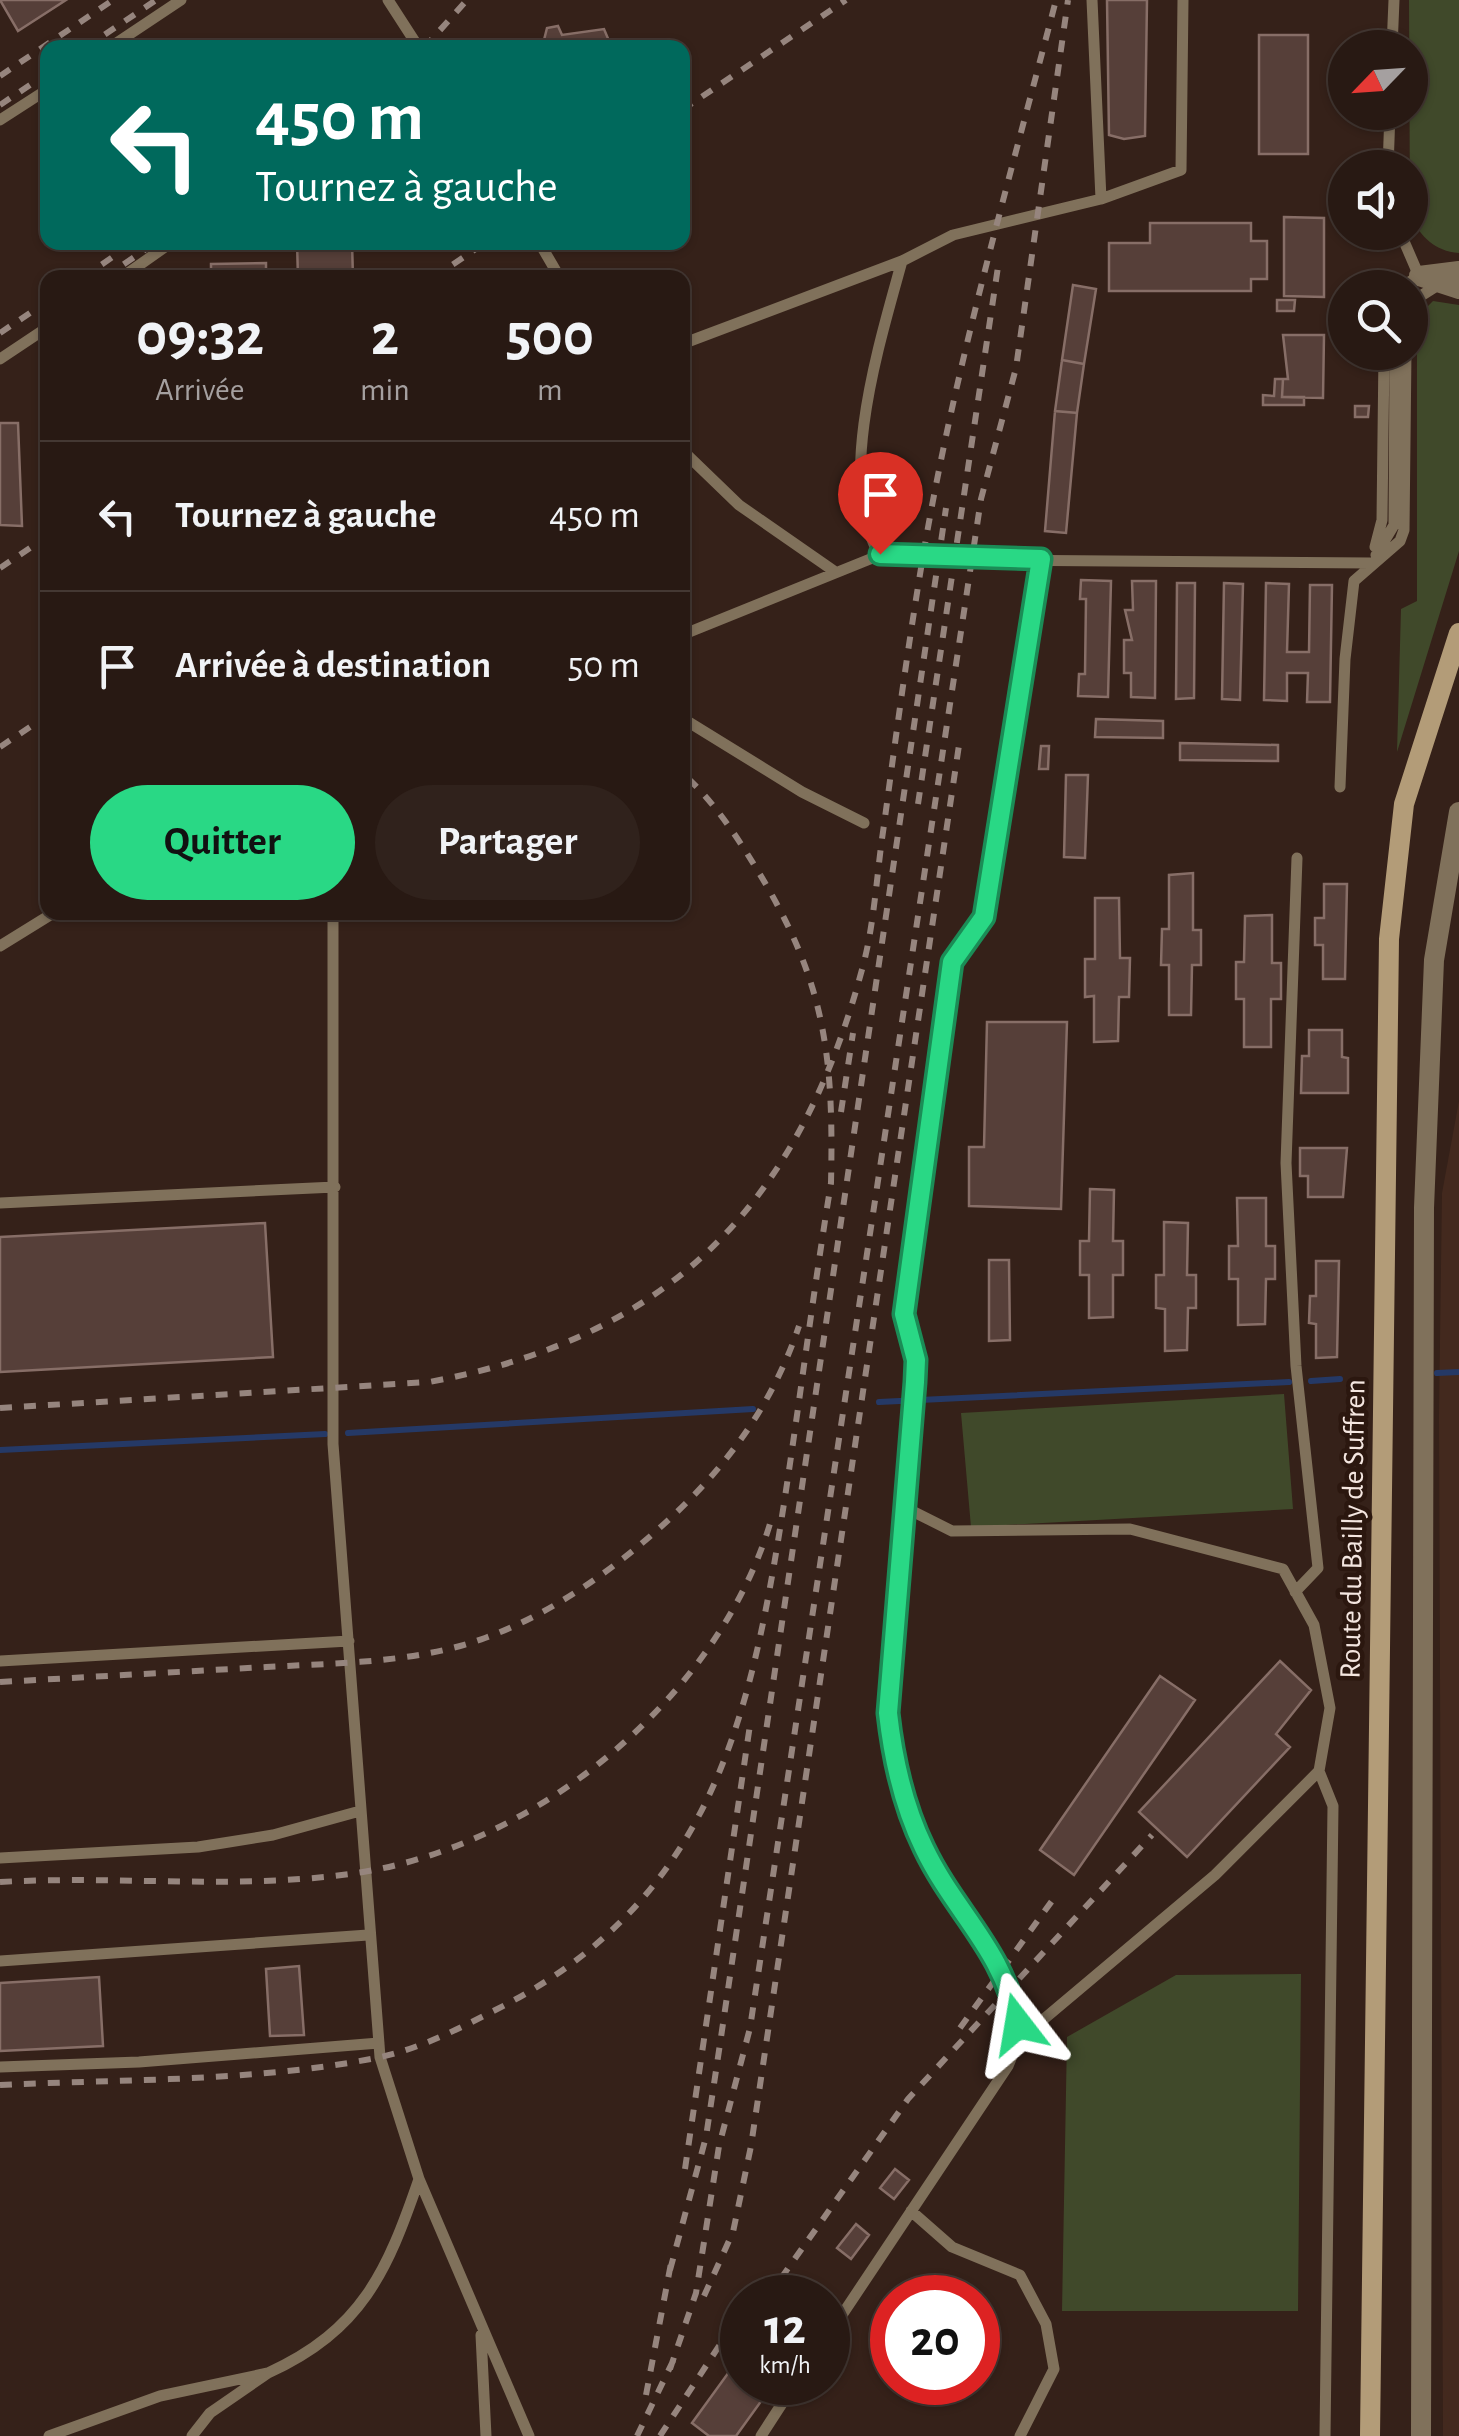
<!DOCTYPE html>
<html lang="fr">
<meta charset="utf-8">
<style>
:root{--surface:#281913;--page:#30221c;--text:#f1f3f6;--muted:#a5a0a0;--line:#443833;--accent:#29d885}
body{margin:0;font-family:"Alegreya Sans",sans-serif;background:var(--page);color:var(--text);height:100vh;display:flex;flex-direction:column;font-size:38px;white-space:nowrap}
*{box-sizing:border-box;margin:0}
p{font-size:32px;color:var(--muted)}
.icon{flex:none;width:55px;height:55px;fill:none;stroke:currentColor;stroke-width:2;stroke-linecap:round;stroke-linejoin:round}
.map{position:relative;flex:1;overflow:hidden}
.drawer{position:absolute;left:40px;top:270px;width:650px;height:650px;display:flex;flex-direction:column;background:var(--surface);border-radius:20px;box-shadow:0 2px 8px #0004,0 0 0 2px var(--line)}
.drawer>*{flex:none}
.banner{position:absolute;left:40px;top:40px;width:650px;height:210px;border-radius:20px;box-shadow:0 2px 8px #0004,0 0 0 2px var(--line);background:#00695c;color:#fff;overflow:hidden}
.needle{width:65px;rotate:245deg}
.buttons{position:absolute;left:1328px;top:30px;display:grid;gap:20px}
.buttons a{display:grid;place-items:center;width:100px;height:100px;border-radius:50%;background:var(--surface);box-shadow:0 2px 8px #0004,0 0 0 2px var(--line);font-size:50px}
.speed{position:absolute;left:720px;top:2275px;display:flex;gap:20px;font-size:50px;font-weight:700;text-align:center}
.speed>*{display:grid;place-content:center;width:130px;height:130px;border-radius:50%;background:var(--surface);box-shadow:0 2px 8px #0004,0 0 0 2px var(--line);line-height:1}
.speed small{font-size:25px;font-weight:400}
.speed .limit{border:15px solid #d22;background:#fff;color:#111}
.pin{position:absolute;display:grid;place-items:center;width:85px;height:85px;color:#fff;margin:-102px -42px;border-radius:50% 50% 50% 0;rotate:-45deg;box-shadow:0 0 10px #0007}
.pin .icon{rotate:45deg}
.me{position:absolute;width:110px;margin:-55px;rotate:346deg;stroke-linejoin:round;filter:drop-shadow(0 0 8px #0008)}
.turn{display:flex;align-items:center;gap:35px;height:210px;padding:0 50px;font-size:45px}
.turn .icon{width:130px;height:130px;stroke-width:2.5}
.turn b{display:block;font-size:70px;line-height:85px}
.eta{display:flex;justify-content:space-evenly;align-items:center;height:170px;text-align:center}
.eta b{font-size:60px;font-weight:700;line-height:70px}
.action{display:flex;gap:20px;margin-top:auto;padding:20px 50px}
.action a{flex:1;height:115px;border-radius:60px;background:var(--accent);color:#111;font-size:40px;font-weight:700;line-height:115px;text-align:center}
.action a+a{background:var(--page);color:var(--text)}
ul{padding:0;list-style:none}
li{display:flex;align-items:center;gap:30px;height:150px;padding:0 50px;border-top:2px solid var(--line)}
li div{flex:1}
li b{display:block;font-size:38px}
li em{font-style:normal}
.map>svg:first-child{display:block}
.built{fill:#43291e}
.green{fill:#40492a}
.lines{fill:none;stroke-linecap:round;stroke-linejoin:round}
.stream{stroke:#253966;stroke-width:6}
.building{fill:#563f39;stroke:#876e67;stroke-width:2.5}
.lane{stroke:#80715b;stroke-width:11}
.street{stroke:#80715b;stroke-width:20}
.secondary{stroke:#b39c78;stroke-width:20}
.rail{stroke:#96857e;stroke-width:6;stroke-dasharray:12 12;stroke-linecap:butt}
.route-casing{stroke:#1b8c56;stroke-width:25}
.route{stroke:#29d885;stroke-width:18}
.labels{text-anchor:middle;stroke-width:9;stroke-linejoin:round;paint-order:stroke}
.street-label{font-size:30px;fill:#f4e6e0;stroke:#2b170f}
</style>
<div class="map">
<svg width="1459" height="2436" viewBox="0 0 1459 2436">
<rect width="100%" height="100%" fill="#352119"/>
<path class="built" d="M1459 1101V2436H1443L1439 1416 1442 1193Z"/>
<path class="green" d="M1409 0H1459V253C1434 251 1422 237 1410 217Z
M1433 301 1459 305V551L1397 752 1401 609 1417 601V317Z
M1284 1394 1293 1509 971 1527 961 1413Z
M1301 1974 1298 2311H1062L1067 2037 1176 1975Z"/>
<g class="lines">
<path class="stream" d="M1437 1373 1459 1372
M1311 1381 1340 1379
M879 1402 1289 1382
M348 1433 753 1409
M0 1450 325 1434"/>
</g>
<path class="building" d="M0 0H66L18 31Z
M1107 0H1147L1145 136 1124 139 1109 135Z
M558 26 562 35 604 29 612 48H542L547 28Z
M1259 35H1308V154H1259Z
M1284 217 1324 218V297L1284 296Z
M1150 223H1251V241H1267V279H1251V291H1109V243H1150Z
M297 242H352L353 278H298Z
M380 242H435L436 250H380Z
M266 263V278H211V264Z
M1073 285 1096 289 1084 364 1062 360Z
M1277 300H1295L1294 311H1277Z
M1283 335H1324L1323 398 1282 397 1283 379H1288Z
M1062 360 1084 364 1077 413 1055 411Z
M1275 379H1283L1282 397H1304V405H1263V395L1274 396Z
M1355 406H1369L1368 417H1355Z
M1055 411 1077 413 1066 533 1045 531Z
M0 423H18L22 526 0 525Z
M1081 580 1111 581 1108 697 1078 696 1079 674H1085L1086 599H1080Z
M1132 581H1156L1155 698 1131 697V673H1124V640H1132L1125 610H1133Z
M1177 583H1195L1194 698 1176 699Z
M1224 583 1243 584 1240 700 1222 699Z
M1266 583 1289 584 1287 652H1309L1310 585H1332L1330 702H1307L1308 673H1287V701L1264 700Z
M1096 719 1163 721V738L1095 737Z
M1180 743 1278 745V761L1180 760Z
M1041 746H1049L1048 769H1039Z
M1066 775H1088L1085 858 1064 857Z
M1193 873V930H1201V965H1192L1191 1015H1169V965H1161L1162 929H1169V875Z
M1324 884H1347L1345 979H1323V945H1315V918H1324Z
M1095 898H1119L1120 958H1130L1129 997H1119L1118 1041 1094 1042V996L1085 997V959H1095Z
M1272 915V963H1281V999H1271V1047H1244V999H1236V962H1244L1245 916Z
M987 1022H1067L1061 1209 969 1206V1147H984Z
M1309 1030H1342V1057L1348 1058V1093H1301L1302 1056H1309Z
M1300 1148H1347L1343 1197H1308V1176H1300Z
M1090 1189 1114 1190 1113 1241H1123V1275H1113V1317L1089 1318V1275H1080V1241H1089Z
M1237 1198H1266V1246H1275V1279H1266L1265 1324 1238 1325V1279H1229V1246H1238Z
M1164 1222 1188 1223 1187 1275H1196V1308H1188L1187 1350 1165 1351V1309L1156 1308V1275H1164Z
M265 1223 273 1357 0 1372V1237Z
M989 1260H1009L1010 1340 989 1341Z
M1316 1261H1339L1337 1357 1316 1358V1324L1309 1323 1310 1296H1316Z
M1280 1661 1311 1690 1276 1734 1290 1747 1187 1857 1139 1812Z
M1160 1676 1195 1700 1074 1875 1040 1850Z
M299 1966 304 2035 270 2036 266 1969Z
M99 1977 103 2046 0 2051V1983Z
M895 2169 909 2180 894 2199 880 2188Z
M856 2224 869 2235 851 2259 837 2248Z
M903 2286 917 2297V2298H894Z
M892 2300V2322L882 2313Z
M742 2354V2382H775L736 2436H709L692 2423Z"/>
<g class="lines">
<path class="lane" d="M388 0 419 48
M109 48 181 0
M1392 48 1394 0
M0 120 48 89
M1388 168 1390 112
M1101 199 1181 170 1183 0
M1400 232 1419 276
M539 242 560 278
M121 278 172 242
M1400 288 1419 276
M1410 312 1416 299 1438 285
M682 344 902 261 953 235 1101 199 1092 0
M0 359 48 327
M682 450 739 505 834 571
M1375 547 1382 520 1384 352
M880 555C834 485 881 338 902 261
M1376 555 1394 525 1395 352
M682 635 880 555 986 560 1371 563
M682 718 802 792 864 823
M1340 787 1345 659 1354 581 1400 541 1404 530 1406 352
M333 912V1444L380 2057 419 2179 529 2436
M0 946 55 912
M0 1203 335 1187
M904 1507 952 1531 1130 1529 1283 1569 1314 1625 1330 1708 1319 1771 1215 1875 1019 2040
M1295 1592 1318 1568 1296 1366 1286 1163 1297 858
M0 1661 349 1641
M1319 1771 1333 1806 1325 2436
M0 1858 198 1847 273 1835 360 1811
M0 1961 368 1935
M0 2067 139 2062 379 2043
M911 2211 952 2247 1020 2275 1046 2324 1054 2369 1020 2436
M481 2335 486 2436
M828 2336 1008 2066C1023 2032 1017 2003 1002 1969L924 1848 892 1750 889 1713 915 1382 916 1359 904 1314 952 962 983 917 1041 559
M268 2373C362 2330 387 2272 419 2179
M49 2436 160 2396 268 2373 210 2413 192 2436
M761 2436 796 2382"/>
<path class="street" d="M1459 271 1419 276 1459 289
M1421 2436 1424 1208 1434 960 1459 812"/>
<path class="secondary" d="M1370 2436 1389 939 1404 804 1459 633"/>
<path class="rail" d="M85 48 156 0
M424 48 467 0
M0 76 113 0
M0 105 48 73
M682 110 846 0
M82 278 114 256
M104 278 156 242
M433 278 486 242
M0 333 48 301
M0 568 48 536
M0 747 48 715
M918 804 999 260
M841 1112 853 1033
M0 1408 429 1382C674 1337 802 1200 864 962 875 918 877 870 884 825 897 728 910 630 927 533 959 353 1010 177 1056 0
M0 1682C89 1677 178 1672 266 1667 338 1663 417 1663 485 1638 551 1614 612 1571 664 1524 726 1468 772 1406 799 1326
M0 1882C120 1875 244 1891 363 1872 543 1842 722 1693 772 1517
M960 2028 1057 1894
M0 2085C124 2079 254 2082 376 2058 422 2049 468 2024 509 2003 716 1892 752 1710 785 1497 801 1392 814 1287 831 1183 834 1050 824 977 753 863 734 832 710 797 682 773
M685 2169 751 1718
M670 2270 706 2137 720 2044 946 508
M704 2296 733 2232 751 2146 959 745
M767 2298 908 2099 1152 1835
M670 2369 696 2293 719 2146 750 2028 981 499 1016 368 1068 0
M646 2395 672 2258
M637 2436 674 2359
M660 2436 742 2311"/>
</g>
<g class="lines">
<defs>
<path id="route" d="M880 554 1041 559 984 917 952 962 904 1314 916 1360 915 1382 888 1713C893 1758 904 1807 924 1848 955 1913 1003 1949 1018 2024"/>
</defs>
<use href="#route" class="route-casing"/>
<use href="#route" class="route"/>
</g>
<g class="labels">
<g class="street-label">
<text transform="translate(1352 1529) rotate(-89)" y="10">Route du Bailly de Suffren</text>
</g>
</g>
</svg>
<div class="buttons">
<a><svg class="needle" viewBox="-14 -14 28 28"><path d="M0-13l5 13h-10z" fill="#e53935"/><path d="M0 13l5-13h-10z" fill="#a5a0a0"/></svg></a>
<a><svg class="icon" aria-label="sound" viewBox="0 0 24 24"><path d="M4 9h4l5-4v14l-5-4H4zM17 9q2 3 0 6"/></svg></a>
<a><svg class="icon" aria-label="search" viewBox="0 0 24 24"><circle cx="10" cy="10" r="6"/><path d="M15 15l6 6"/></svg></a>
</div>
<div class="speed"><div>12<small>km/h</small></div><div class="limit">20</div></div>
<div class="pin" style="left:880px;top:554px;background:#d93025"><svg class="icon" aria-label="arrive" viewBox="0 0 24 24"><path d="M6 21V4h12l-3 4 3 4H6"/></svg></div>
<svg class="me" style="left:1018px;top:2024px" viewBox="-20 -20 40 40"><path d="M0-17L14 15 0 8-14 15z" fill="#29d885" stroke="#fff" stroke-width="4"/></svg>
<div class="banner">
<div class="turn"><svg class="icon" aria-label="left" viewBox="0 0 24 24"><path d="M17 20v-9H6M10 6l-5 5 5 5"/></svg><div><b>450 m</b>Tournez à gauche</div></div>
</div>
<section class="drawer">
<div class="eta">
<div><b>09:32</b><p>Arrivée</p></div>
<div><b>2</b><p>min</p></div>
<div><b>500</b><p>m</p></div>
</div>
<ul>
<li><svg class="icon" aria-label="left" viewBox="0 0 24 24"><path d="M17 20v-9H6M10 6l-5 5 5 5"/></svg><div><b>Tournez à gauche</b></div><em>450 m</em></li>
<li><svg class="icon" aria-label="arrive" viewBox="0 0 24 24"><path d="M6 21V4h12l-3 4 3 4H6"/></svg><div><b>Arrivée à destination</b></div><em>50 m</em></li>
</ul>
<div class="action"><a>Quitter</a><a>Partager</a></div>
</section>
</div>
